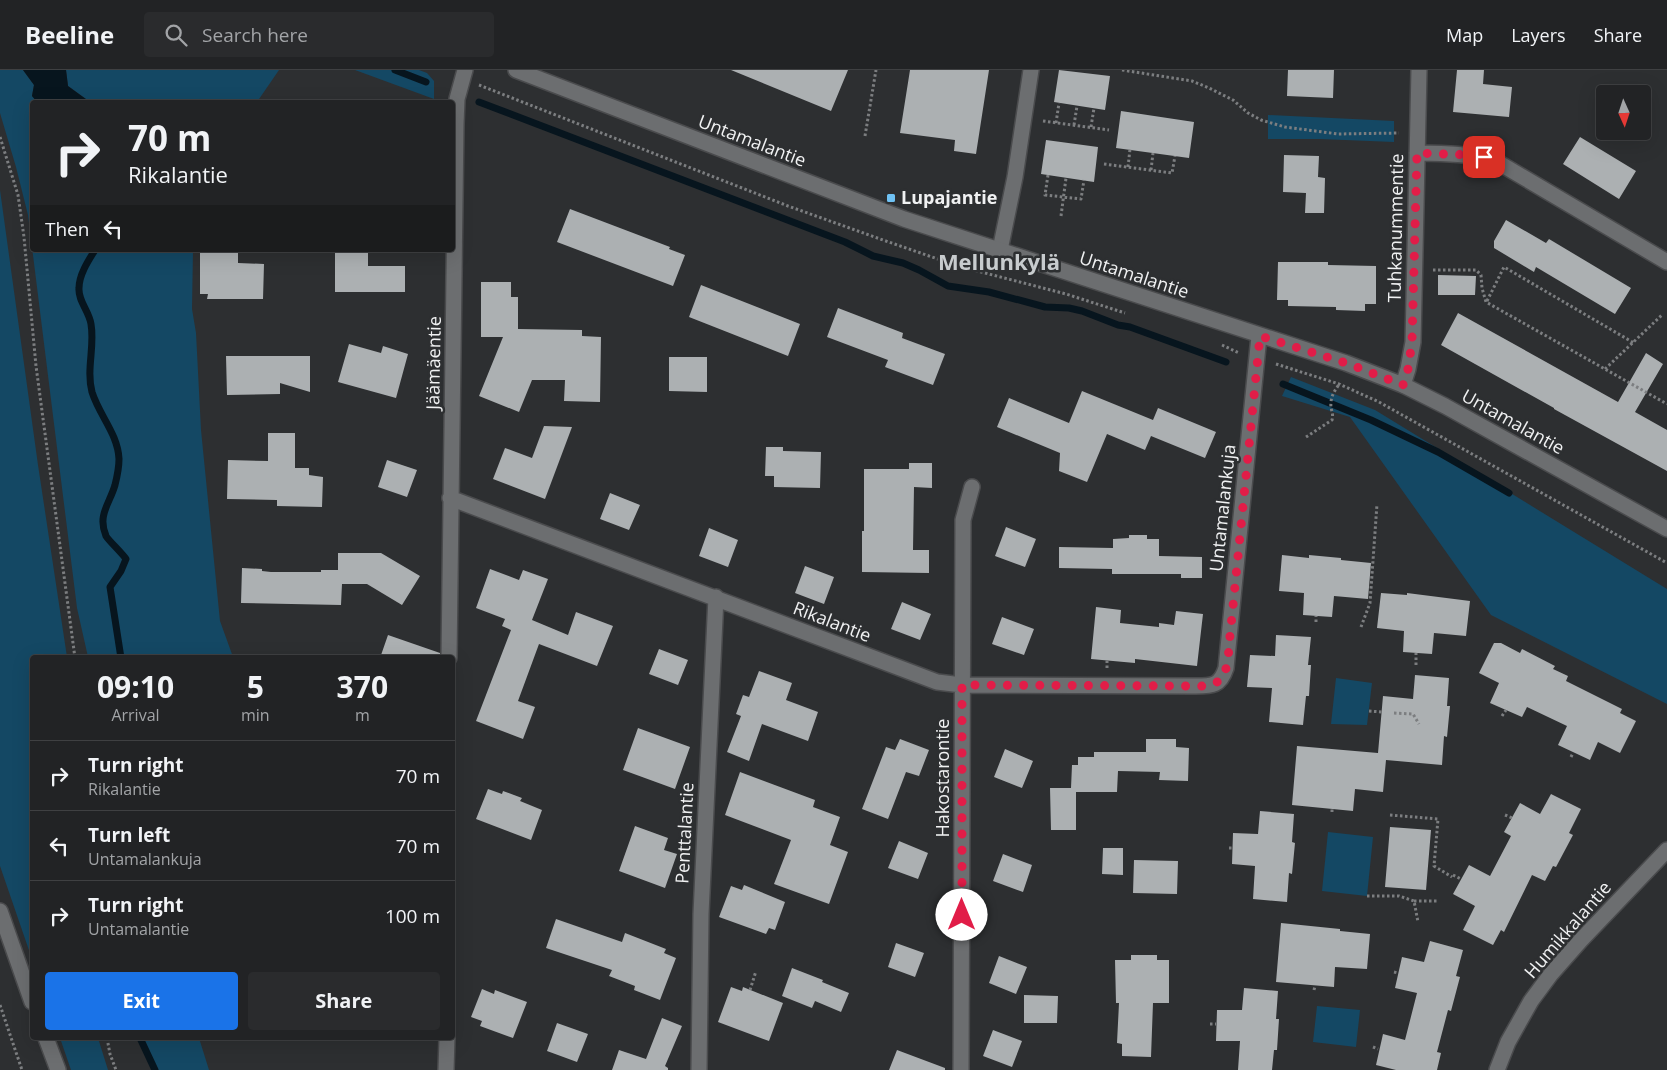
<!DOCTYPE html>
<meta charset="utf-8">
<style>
:root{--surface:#222325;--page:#2a2b2d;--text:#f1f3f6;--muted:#a2a4a7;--line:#3f4042;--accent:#1a73e8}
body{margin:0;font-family:"Open Sans",sans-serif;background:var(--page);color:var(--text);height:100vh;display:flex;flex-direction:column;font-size:19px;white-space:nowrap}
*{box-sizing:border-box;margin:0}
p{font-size:16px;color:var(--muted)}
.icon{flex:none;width:28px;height:28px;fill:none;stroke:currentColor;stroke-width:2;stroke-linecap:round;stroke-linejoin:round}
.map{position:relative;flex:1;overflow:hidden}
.panel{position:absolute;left:30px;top:585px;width:425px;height:385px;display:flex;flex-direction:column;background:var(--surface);border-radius:5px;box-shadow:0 5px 20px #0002,0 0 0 1px var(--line)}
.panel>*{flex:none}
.hud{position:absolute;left:30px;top:30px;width:425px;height:152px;border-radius:5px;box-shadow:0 5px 20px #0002,0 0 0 1px var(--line);background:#222325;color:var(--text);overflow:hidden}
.needle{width:32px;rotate:177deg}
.fabs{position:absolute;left:1596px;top:15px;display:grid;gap:10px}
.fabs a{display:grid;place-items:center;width:55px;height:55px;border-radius:5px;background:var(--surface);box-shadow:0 5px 20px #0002,0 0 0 1px var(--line);font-size:25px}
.pin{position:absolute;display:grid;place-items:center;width:42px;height:42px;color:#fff;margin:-21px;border-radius:10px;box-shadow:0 2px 8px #0006}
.me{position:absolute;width:55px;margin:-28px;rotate:0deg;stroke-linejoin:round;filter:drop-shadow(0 0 4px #0008)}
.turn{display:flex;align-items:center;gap:18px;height:105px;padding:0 15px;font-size:22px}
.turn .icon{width:65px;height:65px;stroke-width:2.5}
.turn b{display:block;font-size:35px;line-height:42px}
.then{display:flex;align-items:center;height:48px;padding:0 15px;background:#0003;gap:10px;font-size:19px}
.eta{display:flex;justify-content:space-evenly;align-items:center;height:85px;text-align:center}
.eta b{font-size:30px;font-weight:700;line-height:35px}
.primary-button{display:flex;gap:10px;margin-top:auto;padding:10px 15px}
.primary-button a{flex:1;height:58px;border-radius:5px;background:var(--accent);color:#fff;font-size:20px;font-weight:700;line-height:58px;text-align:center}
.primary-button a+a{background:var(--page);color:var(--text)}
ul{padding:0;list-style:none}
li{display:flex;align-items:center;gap:15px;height:70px;padding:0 15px;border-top:1px solid var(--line)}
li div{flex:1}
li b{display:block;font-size:19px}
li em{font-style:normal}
header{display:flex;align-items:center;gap:30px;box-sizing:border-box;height:70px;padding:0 25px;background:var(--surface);border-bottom:1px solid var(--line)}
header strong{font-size:24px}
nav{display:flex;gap:28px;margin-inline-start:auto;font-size:18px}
.search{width:350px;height:45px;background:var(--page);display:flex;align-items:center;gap:12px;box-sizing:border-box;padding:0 18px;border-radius:5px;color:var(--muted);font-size:19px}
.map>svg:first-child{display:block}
.green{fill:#144864}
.water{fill:#07151e}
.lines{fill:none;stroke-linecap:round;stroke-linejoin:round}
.stream{stroke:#07151e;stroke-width:7}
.building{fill:#acb0b2}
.minor-casing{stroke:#4a4b4d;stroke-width:18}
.tertiary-casing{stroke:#4a4b4d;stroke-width:18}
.secondary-casing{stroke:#4a4b4d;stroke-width:18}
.path{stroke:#7c7e80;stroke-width:3;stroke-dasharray:2.5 2.5;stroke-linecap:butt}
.minor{stroke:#6c6e70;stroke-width:15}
.tertiary{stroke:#6c6e70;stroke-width:15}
.secondary{stroke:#6c6e70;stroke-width:15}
.route{stroke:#e11d48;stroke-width:9;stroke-dasharray:0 16.2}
.poi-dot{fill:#6fc2f4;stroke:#2d2f31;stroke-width:2}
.labels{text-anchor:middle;stroke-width:5;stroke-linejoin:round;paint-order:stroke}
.street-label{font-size:18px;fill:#f0f1f2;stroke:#2d2f31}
.poi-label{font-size:18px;font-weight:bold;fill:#f0f1f2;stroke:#2d2f31;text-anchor:start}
.district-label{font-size:22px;font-weight:bold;fill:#c8ccce;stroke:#2d2f31}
</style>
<header>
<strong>Beeline</strong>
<div class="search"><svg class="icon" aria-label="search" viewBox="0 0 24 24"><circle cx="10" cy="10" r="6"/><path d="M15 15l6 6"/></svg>Search here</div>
<nav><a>Map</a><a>Layers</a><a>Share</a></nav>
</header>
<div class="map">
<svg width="1667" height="1000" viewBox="0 0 1667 1000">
<rect width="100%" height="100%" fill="#2d2f31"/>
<path class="green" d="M0 0H23L34 15 32 26 37 32H32V180H193L192 239 196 263 201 360 220 551 233 587H88L77 538 28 145 16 97 0 43Z
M66 0H279L257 32H90L68 16Z
M355 0H419L427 3 434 11V29Z
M1268 45 1394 51V72L1320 69H1268Z
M0 120 38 395 67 587 32 588V889L0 796Z
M1291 307 1375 340 1667 519V634L1491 545 1350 347 1282 326Z
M1336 608 1372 613 1367 655 1331 654Z
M1328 762 1373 767 1367 826 1322 821Z
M1317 936 1360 940 1356 977 1313 972Z
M60 968H98L108 1000H71Z
M144 968H199L209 1000H153Z"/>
<path class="water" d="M23 0H66L68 16 90 32H37L32 26 34 15Z"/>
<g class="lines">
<path class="stream" d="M395 0 426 12
M479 32 845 172 873 186 903 193 919 200 948 216 989 222 1045 237 1069 238 1082 241 1118 255 1130 257 1226 292
M95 180C88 191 79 205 79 218 78 231 89 241 91 254 95 277 86 299 92 322 99 345 118 364 119 389 119 396 117 407 115 415 110 433 97 445 106 466 108 470 122 483 126 489L121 501 110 517 121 588
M1283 314 1371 350 1438 382 1509 423
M140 968 155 1000"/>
</g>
<path class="building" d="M731 0H848L831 41Z
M910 0H989L976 84 954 81 955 70 900 63Z
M1059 0 1110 6 1105 40 1054 32Z
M1288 0H1334L1333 28 1287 26Z
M1457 0H1484L1483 14 1512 17 1509 47 1453 42Z
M1121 41 1194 52 1189 88 1116 78Z
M1580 67 1636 101 1619 129 1563 94Z
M1046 70 1098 77 1094 112 1041 104Z
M1284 85 1319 86 1318 107 1325 108 1324 143H1305L1306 123 1283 122Z
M570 139 670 177 669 179 685 185 673 216 557 172Z
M1506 150 1546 173 1549 169 1631 218 1615 244 1536 197 1534 202 1494 178V171Z
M200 180H238V193L264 194 263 229H207L208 224H200Z
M335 180H368V196H405V222H335Z
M1278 192H1328V195L1376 196V234H1365V241L1336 240V237L1288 236V230H1277Z
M1438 205 1476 206 1475 225H1438Z
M481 212H511V227H518V259L582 260V266L601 267 600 332 564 331 565 310H532L519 342 479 326 503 267H481Z
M701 215 800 254 788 286 689 247Z
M838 238 903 263 902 268 945 284 933 315 885 297 888 290 827 267Z
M1458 243 1618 332 1646 283 1663 294 1635 342 1667 360V401L1554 339V338L1441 275Z
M349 274 381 283 383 276 408 284 396 328 338 312Z
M226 286H310V322L280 313V324L227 325Z
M669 287H707V322L669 321Z
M1082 321 1153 350 1158 338 1216 362 1205 388 1151 366 1145 380 1107 364 1087 412 1059 401 1060 383 997 357 1009 328 1069 353Z
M544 356 572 357 545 429 493 409 505 378 532 388Z
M268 363H295V398H309V405L323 407 322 437 277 436V430L227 429 228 390 268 391Z
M766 377H783V381L821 382 820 418 774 417V406H765Z
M387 390 417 400 407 427 378 417Z
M909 393H932V418L914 417 913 480H929V503L862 502V461H864V399H909Z
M610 423 640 435 629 460 600 449Z
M1006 457 1036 469 1025 497 995 486Z
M709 458 738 470 728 497 699 486Z
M1129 465H1147V469H1159V486L1202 487V508H1181V504H1112V499L1059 498V477L1113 478V469L1129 468Z
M338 483H381L420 506 402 535 367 514H342L341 535 241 533 242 498 262 499V501L271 502H321V500H338Z
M1282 485 1309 488V485L1341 488V490L1371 493 1368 529 1334 526 1332 547 1303 545 1304 523 1279 521Z
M805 496 834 507 824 534 795 523Z
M490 499 519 510 523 500 548 509 532 550 568 565 576 542 613 556 597 596 539 574 518 631 535 637 523 669 476 651 511 560 502 556 505 549 476 538Z
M1381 523 1407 525V523L1470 531 1466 566 1434 563 1432 584 1403 582 1404 561 1377 558Z
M902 532 931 544 920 570 891 559Z
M1096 537 1121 540 1120 553 1159 557V553L1174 555 1176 541 1203 544 1197 596 1135 589V593L1091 589Z
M1002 547 1034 559 1024 585 992 574Z
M388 565 440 583V588H380Z
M1276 565 1311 567 1308 595H1311L1309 626H1306L1303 655 1269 652 1272 618 1247 617 1250 585 1275 586Z
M1494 573H1501L1520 583 1522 579 1555 596 1553 599 1568 606 1566 611 1622 639 1620 643 1636 651 1620 683 1598 672 1590 690 1558 675 1567 656 1527 637 1522 647 1490 633 1499 613 1479 603Z
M659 579 688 590 678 615 649 604Z
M759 601 792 613 786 630 818 642 808 671 762 654 749 691 727 682 741 646 736 644 743 625 749 627Z
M1415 605 1449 608 1447 636H1450L1447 667 1444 666 1442 695 1386 690 1383 722 1355 719 1353 741 1292 735 1297 676 1378 683 1383 626 1413 629Z
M638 658 690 677 675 719 623 700Z
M900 669 929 680 919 706 906 702 888 749 862 739 886 677 895 680Z
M1146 669H1176V677L1189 678 1188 711 1159 710 1160 702 1118 701 1117 722H1076V760H1051L1050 718H1071L1072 695H1078V687H1094V682H1146Z
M1005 679 1033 691 1022 718 994 707Z
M740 702 815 730 813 737 840 747 830 775 848 782 829 834 774 814 791 770 725 745Z
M488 719 502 724 503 721 522 728 520 731 542 740 531 770 476 749Z
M1551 724 1581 739 1569 763 1573 765 1556 797 1553 796 1545 811 1532 805 1504 862 1501 860 1493 875 1463 860 1475 836 1453 824 1469 795 1490 806 1511 766 1504 762 1520 733 1540 744Z
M1260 741 1294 744 1292 772 1295 773 1292 804 1289 803 1287 832 1253 829 1255 796 1232 794 1233 763 1258 764Z
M635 756 668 768 664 780 677 784 665 818 619 801Z
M1390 757 1431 760 1426 820 1385 817Z
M899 771 928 783 918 809 888 798Z
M1103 778H1123V805L1102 804Z
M1003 784 1032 795 1023 822 993 811Z
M1134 790 1178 791 1177 824 1133 823Z
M744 815 785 832 775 860 769 858 766 864 719 847 731 816 742 820Z
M556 849 622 872 625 863 666 879 664 883 676 888 660 930 634 920 635 916 609 906 612 900 546 878Z
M1281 853 1340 859V861L1370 864 1367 899 1335 897 1334 917 1276 912Z
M1430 871 1463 880 1456 906 1460 907 1451 941 1448 940 1437 982 1441 983 1437 1000H1396L1376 995 1383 964 1405 970 1417 923 1395 918 1402 887 1424 892Z
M896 873 924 883 915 907 888 897Z
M1131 885H1157V890H1169V933H1153L1151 987 1122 986V974L1117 973 1119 933H1116L1115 890H1131Z
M999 886 1027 897 1016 924 989 913Z
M792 898 823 910 822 912 849 923 841 942 815 931 812 938 782 926Z
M731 917 742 921 743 917 783 933 769 971 718 952Z
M1244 918 1278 921 1276 949H1279L1277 980H1274L1272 1000H1238L1240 971H1216L1217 940H1242Z
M482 919 494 924 495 920 527 932 513 968 480 956 482 951 471 947Z
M1024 925 1058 926 1057 953H1024Z
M662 948 682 956 665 996 668 998V1000H612L619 980 646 989Z
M557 953 588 964 577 992 547 981Z
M993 960 1022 971 1012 997 983 986Z
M897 980 945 998V1000H889Z"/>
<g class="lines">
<defs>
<path id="minor" d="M1417 83C1445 84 1473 83 1499 93L1667 192
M1000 180 1015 107 1031 0
M1403 315 1408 299 1413 272 1419 0
M450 428 937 612 962 615 1193 616C1211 616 1220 617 1226 598L1259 266
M449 588 456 54 457 29 465 0
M446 1000 447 968
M699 1000 701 844 716 527
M961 1000 963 450 972 417"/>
<path id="tertiary" d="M516 0 904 149 1346 293 1403 315 1445 336 1667 459
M1497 1000 1508 972 1531 931 1551 904 1581 870 1667 780"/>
<path id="secondary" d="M0 841 32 932
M46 968 58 1000"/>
</defs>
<use href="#minor" class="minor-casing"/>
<use href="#tertiary" class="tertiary-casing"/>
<use href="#secondary" class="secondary-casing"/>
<path class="path" d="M1122 0 1192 11 1209 18 1233 30 1248 43 1261 50 1285 57 1338 64 1399 63
M479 15 788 136 883 170 958 196 1066 224 1125 243
M1043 51 1109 60
M1056 53 1059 33
M1074 55 1077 36
M1091 57 1094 38
M865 66 876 0
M0 67 18 125 24 167 36 296 75 588
M1104 94 1172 103 1175 86
M1128 97 1130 79
M1151 100 1153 83
M1048 105 1045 125 1081 129 1084 110
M1061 146 1066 108
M1433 200H1476L1481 205 1482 218 1486 232 1667 334
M1487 231 1504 197 1634 273
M1222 275 1239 283
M1276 294 1339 314 1379 332 1667 493
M1605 299 1663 244
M1306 367 1332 350C1334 343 1330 339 1331 333 1331 325 1336 319 1340 313
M1316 552V546
M1361 557 1370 533 1377 434
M1416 595V583
M1107 598V590
M1369 641 1382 642
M1394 643 1413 644 1419 654
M1502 646 1506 640
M1571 687 1573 683
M1332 742V739
M1390 745 1438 749 1434 796 1452 807
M1505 745 1512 748
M1229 778H1233
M1453 805 1461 809
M1367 826H1399L1414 831 1418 852
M1414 831H1438
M1394 902 1398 903
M750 920 756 901
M1314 920 1315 916
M0 935 22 1000
M1210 954H1216
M107 968 110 984 116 1000
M1373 977 1378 979"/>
<use href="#minor" class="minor"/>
<use href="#tertiary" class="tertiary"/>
<use href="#secondary" class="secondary"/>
</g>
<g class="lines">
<path class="route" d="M962 845V615L1193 616C1201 616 1211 617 1217 612 1230 604 1228 579 1230 566L1260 266 1346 293 1403 315 1408 299 1412 272 1417 83 1471 85 1484 87"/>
</g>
<rect class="poi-dot" x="886" y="123" width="10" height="10" rx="2.5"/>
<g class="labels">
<g class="street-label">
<text transform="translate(752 71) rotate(21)" y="6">Untamalantie</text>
<text transform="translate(1396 158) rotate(-89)" y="6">Tuhkanummentie</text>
<text transform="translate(1134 205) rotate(18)" y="6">Untamalantie</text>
<text transform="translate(434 293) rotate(-89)" y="6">Jäämäentie</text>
<text transform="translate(1513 352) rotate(29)" y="6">Untamalantie</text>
<text transform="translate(1223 438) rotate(-84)" y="6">Untamalankuja</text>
<text transform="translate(832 552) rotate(21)" y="6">Rikalantie</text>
<text transform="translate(943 708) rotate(-90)" y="6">Hakostarontie</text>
<text transform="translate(685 763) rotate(-87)" y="6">Penttalantie</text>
<text transform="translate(1568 860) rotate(-49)" y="6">Humikkalantie</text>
</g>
<g class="poi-label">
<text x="901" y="134">Lupajantie</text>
</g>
<g class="district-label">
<text x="999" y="200">Mellunkylä</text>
</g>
</g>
</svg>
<div class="fabs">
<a><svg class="needle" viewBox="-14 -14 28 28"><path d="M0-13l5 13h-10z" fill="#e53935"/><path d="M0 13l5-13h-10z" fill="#a2a4a7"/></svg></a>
</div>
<div class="pin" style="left:1484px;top:87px;background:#d93025"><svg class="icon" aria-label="arrive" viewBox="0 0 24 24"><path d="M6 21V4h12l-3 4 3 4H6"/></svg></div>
<svg class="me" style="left:962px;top:845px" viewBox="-20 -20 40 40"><circle r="19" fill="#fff"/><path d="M0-13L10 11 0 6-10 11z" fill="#e11d48"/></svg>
<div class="hud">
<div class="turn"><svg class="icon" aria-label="right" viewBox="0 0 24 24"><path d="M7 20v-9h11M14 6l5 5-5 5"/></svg><div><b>70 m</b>Rikalantie</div></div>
<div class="then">Then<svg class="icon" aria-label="left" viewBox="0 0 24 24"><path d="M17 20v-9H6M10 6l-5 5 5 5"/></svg></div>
</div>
<section class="panel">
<div class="eta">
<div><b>09:10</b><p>Arrival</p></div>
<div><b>5</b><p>min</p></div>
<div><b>370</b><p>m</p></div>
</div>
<ul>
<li><svg class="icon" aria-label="right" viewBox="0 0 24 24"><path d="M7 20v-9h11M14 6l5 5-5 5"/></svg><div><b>Turn right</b><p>Rikalantie</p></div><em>70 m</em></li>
<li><svg class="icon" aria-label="left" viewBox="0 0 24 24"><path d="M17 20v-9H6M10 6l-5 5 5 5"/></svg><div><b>Turn left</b><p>Untamalankuja</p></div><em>70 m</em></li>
<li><svg class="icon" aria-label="right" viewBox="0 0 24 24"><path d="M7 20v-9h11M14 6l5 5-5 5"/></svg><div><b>Turn right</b><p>Untamalantie</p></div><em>100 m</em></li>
</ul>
<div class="primary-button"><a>Exit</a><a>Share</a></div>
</section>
</div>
